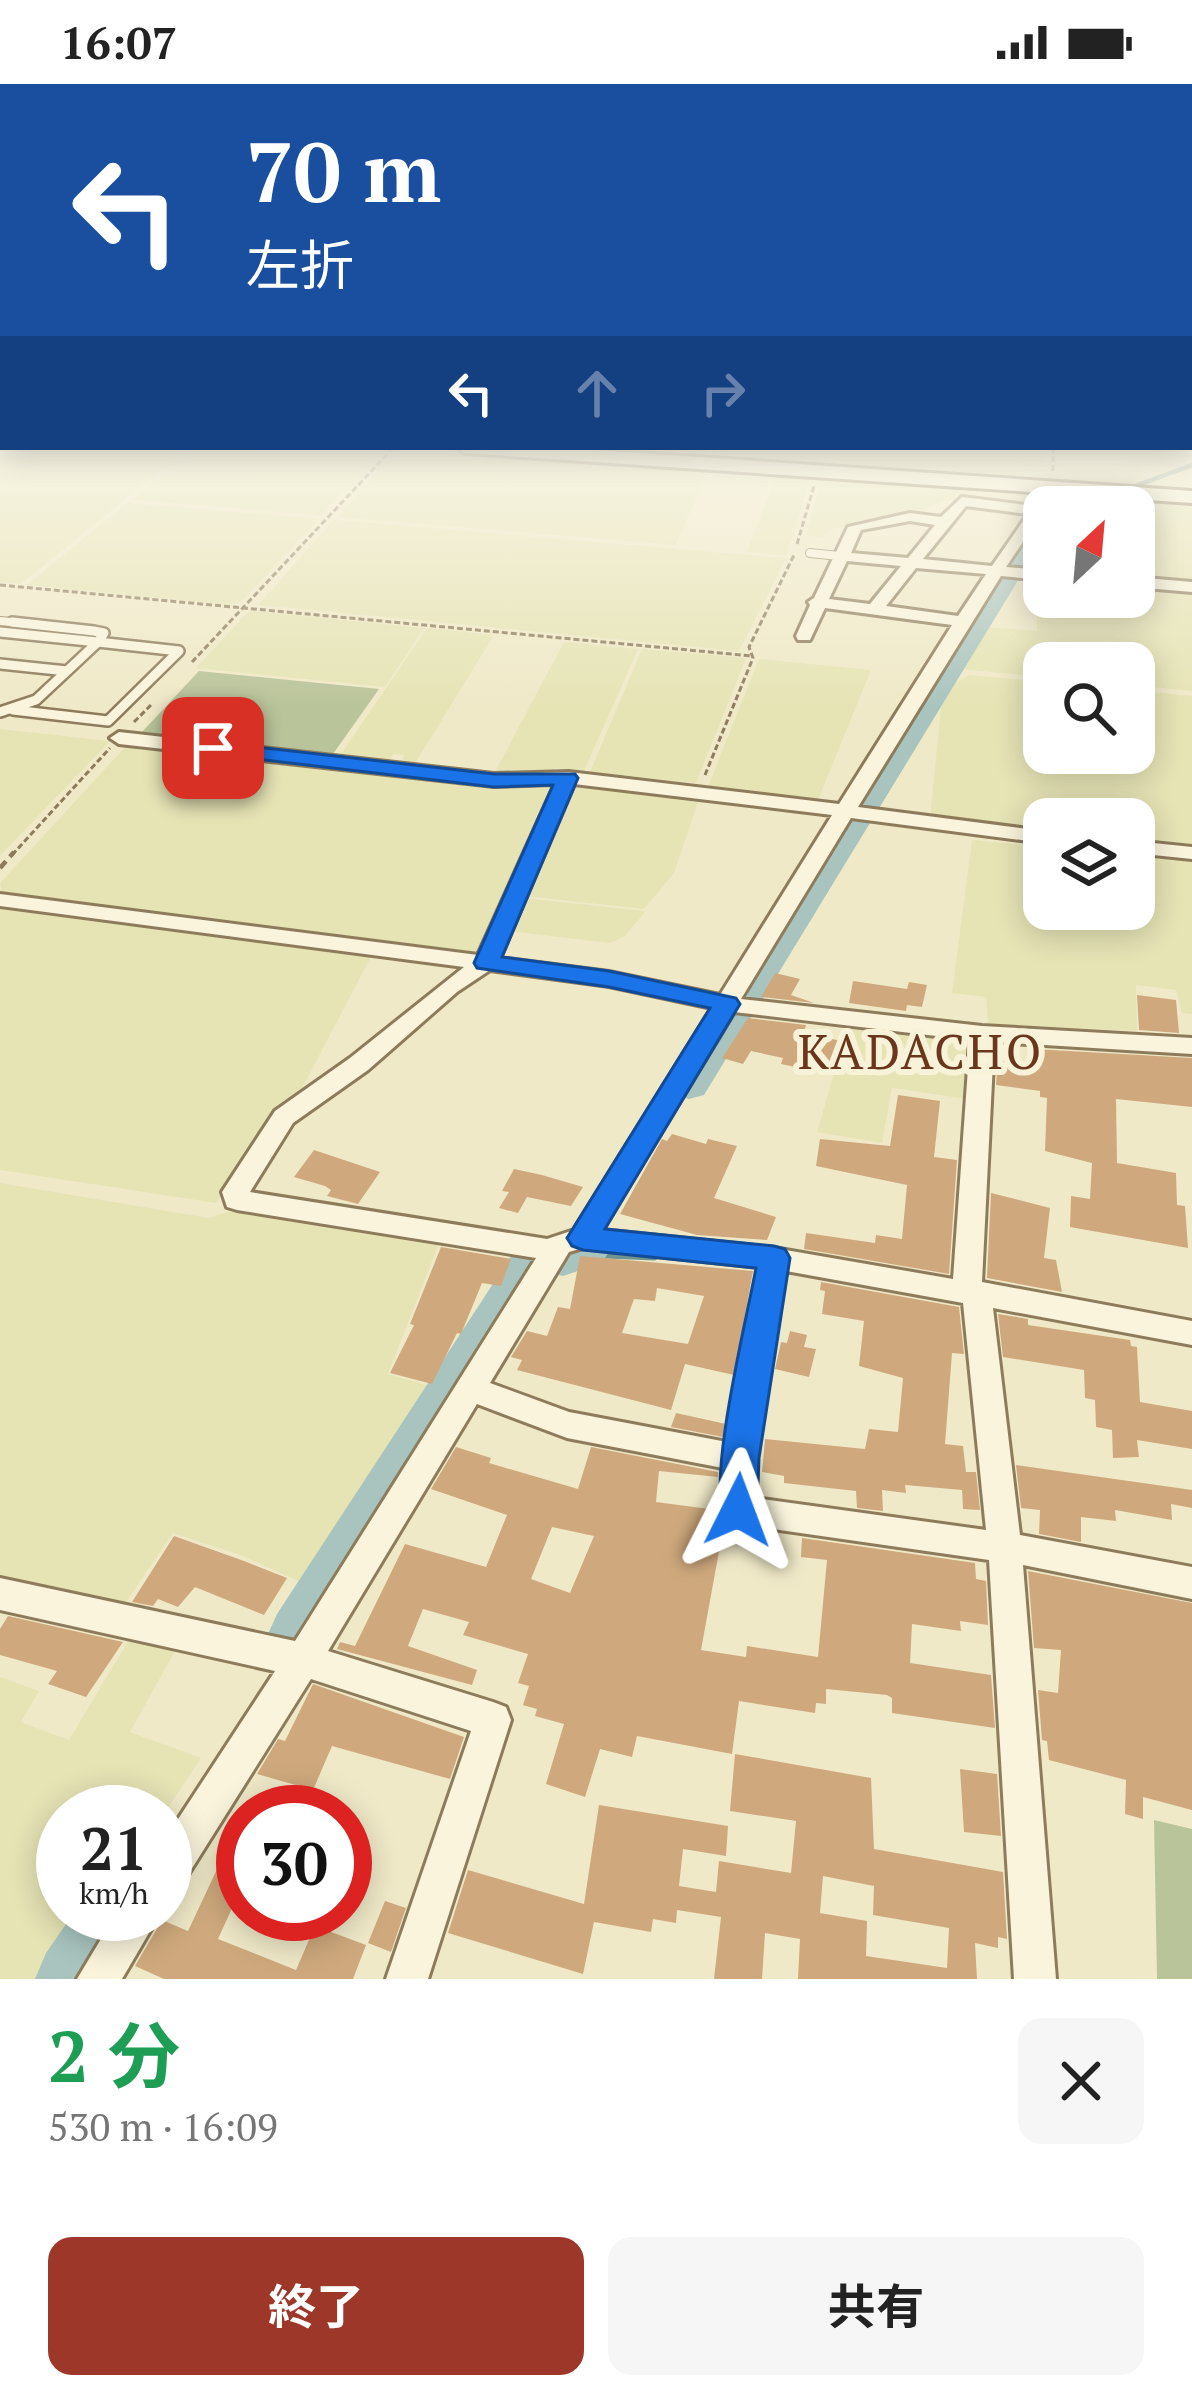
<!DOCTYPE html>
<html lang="ja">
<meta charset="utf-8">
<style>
:root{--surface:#fff;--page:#f6f6f6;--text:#222;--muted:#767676;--accent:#9d372a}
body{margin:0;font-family:"PT Serif","Noto Sans JP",serif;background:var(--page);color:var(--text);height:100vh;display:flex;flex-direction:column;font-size:45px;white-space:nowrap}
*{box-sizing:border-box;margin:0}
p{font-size:39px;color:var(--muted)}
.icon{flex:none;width:66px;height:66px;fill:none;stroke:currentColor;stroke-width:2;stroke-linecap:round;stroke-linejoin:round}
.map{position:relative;height:1895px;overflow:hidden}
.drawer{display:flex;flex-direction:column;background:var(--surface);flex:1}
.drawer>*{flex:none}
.banner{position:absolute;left:0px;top:0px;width:1194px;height:366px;box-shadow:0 6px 30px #0003;background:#1a4fa0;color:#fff;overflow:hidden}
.needle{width:78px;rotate:26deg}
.tools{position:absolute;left:1023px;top:402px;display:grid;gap:24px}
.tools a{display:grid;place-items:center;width:132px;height:132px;border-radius:24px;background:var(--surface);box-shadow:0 6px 30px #0003;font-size:60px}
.speed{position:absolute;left:36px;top:1701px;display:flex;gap:24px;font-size:60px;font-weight:700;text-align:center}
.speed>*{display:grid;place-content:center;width:156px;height:156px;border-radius:50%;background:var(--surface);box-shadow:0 6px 30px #0003;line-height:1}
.speed small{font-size:30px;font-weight:400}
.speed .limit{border:18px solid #d22;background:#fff;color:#111}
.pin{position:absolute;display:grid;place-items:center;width:102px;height:102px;color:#fff;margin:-51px;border-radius:24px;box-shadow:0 6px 18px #0006}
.me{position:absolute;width:132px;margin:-66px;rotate:3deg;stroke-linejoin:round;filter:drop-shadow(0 0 9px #0008)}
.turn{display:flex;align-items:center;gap:42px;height:252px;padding:0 48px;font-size:54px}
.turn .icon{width:156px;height:156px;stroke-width:2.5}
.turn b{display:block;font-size:84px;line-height:102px}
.lanes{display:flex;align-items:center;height:114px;padding:0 48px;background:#0003;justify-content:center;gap:60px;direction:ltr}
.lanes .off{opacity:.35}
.round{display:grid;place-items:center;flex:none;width:126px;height:126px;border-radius:24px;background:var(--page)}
.summary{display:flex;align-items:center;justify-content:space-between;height:204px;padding:0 48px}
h1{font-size:72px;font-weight:700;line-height:90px;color:#1e9e55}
.cta{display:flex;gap:24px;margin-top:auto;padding:24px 48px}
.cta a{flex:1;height:138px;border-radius:24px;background:var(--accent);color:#fff;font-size:48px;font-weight:700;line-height:138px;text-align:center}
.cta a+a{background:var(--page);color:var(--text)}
.status{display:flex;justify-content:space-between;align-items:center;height:84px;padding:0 60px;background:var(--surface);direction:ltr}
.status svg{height:33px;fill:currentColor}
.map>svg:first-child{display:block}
.farmland{fill:#e6e4b5}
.cemetery{fill:#bac49a}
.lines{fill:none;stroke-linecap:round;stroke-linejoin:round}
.stream-far1{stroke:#6f938e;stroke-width:4.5}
.stream{stroke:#6f938e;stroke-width:9}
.river{fill:#a9c4bf;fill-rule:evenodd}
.building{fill:#cfa97d;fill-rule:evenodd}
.lane-far1-casing{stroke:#8d7c5c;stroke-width:10}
.lane-casing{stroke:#8d7c5c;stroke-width:14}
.street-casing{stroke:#8d7c5c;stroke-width:6}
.secondary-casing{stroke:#6f5c3f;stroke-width:6}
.path-far1{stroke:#8d7c5c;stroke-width:3;stroke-dasharray:6 3;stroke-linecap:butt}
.path{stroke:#8d7c5c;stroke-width:4.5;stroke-dasharray:9 6;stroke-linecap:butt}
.lane-far1{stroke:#faf4dc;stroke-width:8}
.lane{stroke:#faf4dc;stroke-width:9}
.street{fill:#faf4dc;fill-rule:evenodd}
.secondary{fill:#faf4dc;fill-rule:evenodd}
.route{fill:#1a73e8;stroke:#114b97;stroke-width:3}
.labels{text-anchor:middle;stroke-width:12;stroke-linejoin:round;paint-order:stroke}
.quarter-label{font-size:48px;letter-spacing:3px;fill:#6a371e;stroke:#f7f2d8}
</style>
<div class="status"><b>16:07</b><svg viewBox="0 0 49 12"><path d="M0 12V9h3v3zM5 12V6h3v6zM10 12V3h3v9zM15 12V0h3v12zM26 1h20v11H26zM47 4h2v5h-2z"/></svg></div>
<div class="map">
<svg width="1192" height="1895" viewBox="0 0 1192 1895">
<rect width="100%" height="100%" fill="#f0e9c8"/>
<path class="farmland" d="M0 358 3 363H189L21 500 0 498Z
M198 363H388L321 431 132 416Z
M400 363H424L711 382 675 461 338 433Z
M566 363H1047L1046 388 1022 387 1018 394Z
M778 386 812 388 787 471 747 468Z
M823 389 988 401 975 412 960 411 914 429 829 446 822 454 806 451Z
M1124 414 1192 419V500L1134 496V423H1093Z
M127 419H128L319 435 242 517 230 521 27 501Z
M334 436 786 474 739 567 258 521Z
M1036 494H1044V513H1134V502L1192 507V607L1134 601V579H1044V593L961 585 986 543 1037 547Z
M247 529 253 527 424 544 385 603 196 584Z
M427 544 494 551 414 681 401 680 404 671 393 670 388 678 339 673Z
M564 558 638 565 584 687 556 684 552 690H494Z
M642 565 746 574 696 699 590 688Z
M759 575 871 586 818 716 707 705Z
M969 591 1044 598V669H1134V606L1192 612V763L1134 757V735H1044V747L930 734 941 623 947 603Z
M0 645 110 657 0 772Z
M127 661 498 702 553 701 476 869 2 808 0 799Z
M579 699 700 712 674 789 644 825 523 812 572 700Z
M972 756 1044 763V825H1134V772L1192 777V930L1182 929 1176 906 1136 901 1137 947 988 940 986 913 952 909Z
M523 814 646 827 625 852 610 859 508 847Z
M0 821 373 869 298 1012 278 1028 216 1119 0 1086Z
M847 945 956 953 972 964 968 1015 892 1004 882 1059 817 1048Z
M0 1099 209 1134 233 1126 442 1152 388 1290 441 1305 316 1505 243 1472 173 1449 119 1528 0 1501Z
M137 1556 175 1567 130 1648 201 1674 165 1728H63V1830H94L50 1895H0V1593L39 1607 21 1638 69 1656 127 1559Z"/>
<path class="cemetery" d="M199 587 379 605 333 670 141 649Z
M1154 1736 1192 1745V1895H1157Z"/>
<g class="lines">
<path class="stream-far1" d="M784 379 876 385
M1127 405 1192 381"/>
<path class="stream" d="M581 1169 654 1172"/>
<path class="river" d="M1109 404 1118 406V416L1099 423H1064Z
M1044 432V454L704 1011 689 1015 674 1011 667 1001 674 991 1020 451 1035 435Z
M585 1148 602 1153 610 1166 602 1179 563 1192 552 1189 321 1570 299 1579 277 1570 268 1550 277 1530 521 1157 538 1152 556 1157Z
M73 1830H152L115 1895H35L46 1869Z"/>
</g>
<path class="building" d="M775 889 800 895 791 911 814 919 761 913Z
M853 897 907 905 909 898 927 901 922 923 907 921 906 927 849 919Z
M1137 911 1176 916 1179 949 1139 946Z
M748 934 806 941 804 948 811 951 842 957 834 983 802 977 800 984 781 980 783 974 751 967 743 980 722 974Z
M1034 965 1192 974V1023L1116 1015 1117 1079 1176 1089 1177 1121 1185 1122 1188 1164 1070 1143 1071 1112 1090 1115 1092 1079 1045 1067 1047 1014 1040 1013V1007L996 1001 998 976 1036 981Z
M898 1011 940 1017 934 1073 957 1076 949 1190 804 1165 806 1149 875 1159 876 1151 902 1155 907 1101 816 1082 820 1055 890 1062Z
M672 1050 706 1060 708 1055 737 1062 714 1114 776 1133 767 1156 697 1151 620 1130 662 1055 667 1057Z
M314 1066 380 1088 358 1120 327 1112 331 1106 325 1102 294 1093Z
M514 1085 542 1091 583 1103 571 1122 527 1113 518 1129 499 1124 509 1108 502 1107Z
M991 1109 1050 1124 1044 1174 1056 1176 1062 1208 987 1194Z
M441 1163 511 1175 501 1202 482 1199 461 1250 457 1249 432 1300 390 1289 414 1241 410 1240Z
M580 1172 753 1187 734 1291 685 1280 671 1326 517 1286 522 1276 511 1273 527 1247 547 1252 558 1223 570 1225ZM657 1204 704 1212 688 1260 622 1249 634 1215 655 1217Z
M821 1198 959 1223 964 1270 952 1269 945 1360 963 1362 966 1388H976L980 1426 963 1425 962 1406 905 1401 906 1409 882 1406 883 1427 857 1424 856 1407 784 1399V1392L762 1388 765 1355 865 1365 869 1345 898 1348 903 1294 859 1282 864 1237 822 1230 825 1207 820 1206Z
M998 1230 1028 1235V1241L1130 1256 1131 1262 1137 1263 1140 1318 1192 1327V1365L1137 1356 1139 1373 1113 1374 1112 1346 1096 1343 1095 1316 1085 1314 1084 1286 1003 1273Z
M790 1247 807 1251 804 1263 816 1265 809 1293 775 1285 781 1258 787 1259Z
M676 1329 726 1340 723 1353 671 1343Z
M456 1363 491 1374 489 1379 578 1405 591 1363 718 1388V1393L659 1387 656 1418 717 1426 724 1440 701 1566 746 1573 747 1562 818 1573 827 1476 801 1473 802 1454 975 1479 976 1495 986 1497 988 1541 960 1537 961 1547 912 1540 910 1579 991 1591 995 1644 892 1629V1614L887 1611 826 1605V1620L816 1619 815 1629 739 1617 732 1670 637 1652 632 1673 600 1665 585 1713 546 1700 564 1640 535 1632 537 1625 523 1621 529 1602 518 1599 528 1570 463 1551 469 1538 423 1525 408 1562 477 1586 472 1601 337 1565 340 1558 355 1562 405 1460 486 1483 507 1431 431 1405ZM552 1443 594 1452 570 1509 531 1495Z
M1016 1381 1192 1406V1424L1171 1420 1172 1436 1115 1426 1116 1437 1081 1433V1458L1039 1450 1040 1426 1021 1424Z
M174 1452 244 1477 287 1494 264 1531 195 1503 178 1523 158 1515 153 1522 132 1518Z
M1028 1487 1192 1519V1726L1143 1713V1735L1125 1730 1126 1696 1049 1676 1047 1657 1042 1656 1038 1606 1058 1609 1061 1566 1034 1564Z
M8 1532 123 1558 86 1613 48 1600 57 1587 0 1571V1545Z
M313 1600 464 1653 450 1695 332 1662 313 1706 257 1690 278 1655 285 1657Z
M735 1670 871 1694 874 1765 1003 1788 1007 1855 998 1853V1864L975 1859 977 1895H798L800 1855 765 1849 762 1895H714L721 1833 677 1826 676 1839 653 1835 651 1848 594 1838 583 1890 448 1849 468 1786 584 1820 599 1721 728 1742 726 1772 683 1765 679 1802 716 1808 719 1777 791 1789 796 1737 730 1727ZM823 1792 874 1802 873 1831 949 1844 947 1884 866 1872 867 1837 820 1829Z
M960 1685 997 1690 1001 1752 964 1748Z
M243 1730V1800L218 1855 296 1886 315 1842 366 1861 353 1895H164L135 1882 162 1836 188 1847Z
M385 1817 406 1824 391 1868 368 1859Z"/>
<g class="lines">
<defs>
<path id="lane-far1" d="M810 469 839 472
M0 537 41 541"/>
<path id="lane" d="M12 538 94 547 104 549 98 558 179 567 108 637 13 626
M0 548 98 558 36 616 0 628
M0 580 67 587"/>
<path id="street" d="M1048 400 1060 403 1006 483 1044 486V496L1001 492 858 723 1044 747V759L851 734 741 915 982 942 1192 954V970L994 958 982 1198 1192 1237V1261L993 1224 1020 1451 1192 1483V1515L1023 1481 1056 1895H1014L989 1476 738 1440 726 1436 721 1426 723 1384 567 1354 477 1320 328 1567 493 1618 506 1623 511 1636 428 1895H386L471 1647 311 1595 179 1805 165 1811V1755L275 1587 0 1526V1494L295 1557 536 1174 237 1126 227 1123 222 1108 275 1027 350 974 464 883 0 822V810L478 871 555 700 494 702 119 660 110 654 119 648 494 690 569 688 839 720 952 541 825 524 810 556H798L796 552 810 521 808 518 814 514 848 443 910 429 941 433 962 413 1033 422ZM966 422 1028 430 992 482 923 475ZM910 437 935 441 908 474 851 469 861 446ZM847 477 901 482 870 520 829 515ZM916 484 986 490 958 532 886 522ZM574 700 832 731 720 911 609 888 500 874ZM490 886 609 902 712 924 574 1146 547 1155 250 1108 293 1039 368 986 457 908ZM734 928 970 956 953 1195 774 1164 602 1146ZM583 1164 758 1183 727 1358 569 1328 490 1299 569 1168ZM786 1187 963 1219 986 1446 755 1414 756 1374Z
M1134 493 1192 498V508L1134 503Z
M1134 757 1192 763V775L1134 769Z
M116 1830H160L122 1895H77Z"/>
<path id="secondary" d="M455 363H551L1192 407V419L465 369Z"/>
</defs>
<use href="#lane-far1" class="lane-far1-casing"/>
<use href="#lane" class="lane-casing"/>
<use href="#street" class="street-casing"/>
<use href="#secondary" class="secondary-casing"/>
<path class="path-far1" d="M1053 363V387
M797 460 814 402
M0 501 752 572
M192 578 394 363
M134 638 151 621
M705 691 753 574 749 563 794 471
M12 771 110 664"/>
<path class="path" d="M0 784 14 768"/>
<use href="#lane-far1" class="lane-far1"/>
<use href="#lane" class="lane"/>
<use href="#street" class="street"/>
<use href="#secondary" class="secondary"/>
</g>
<linearGradient id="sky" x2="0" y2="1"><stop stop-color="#8fbad8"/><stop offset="0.57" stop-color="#f8f5e6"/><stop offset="1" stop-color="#f8f5e6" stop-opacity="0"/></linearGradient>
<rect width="1192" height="623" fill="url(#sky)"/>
<path class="route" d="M213 658 494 690H575L578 694 502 873 609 887 736 914 740 920 605 1145 774 1162 785 1165 790 1174 759 1374 757 1426 752 1437 738 1442 725 1437C706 1398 747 1234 756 1184L583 1166 572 1162 567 1154 710 924 609 903 477 884 474 879 553 701 494 703 205 669V660Z"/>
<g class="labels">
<g class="quarter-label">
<text x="921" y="985">KADACHO</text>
</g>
</g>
</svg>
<div class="tools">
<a><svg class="needle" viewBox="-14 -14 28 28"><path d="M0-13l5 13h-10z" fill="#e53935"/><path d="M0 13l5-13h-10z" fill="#767676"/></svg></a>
<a><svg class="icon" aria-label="search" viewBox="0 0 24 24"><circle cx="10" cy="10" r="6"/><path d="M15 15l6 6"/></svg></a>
<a><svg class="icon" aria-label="layers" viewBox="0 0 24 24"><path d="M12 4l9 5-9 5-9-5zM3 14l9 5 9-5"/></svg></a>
</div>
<div class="speed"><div>21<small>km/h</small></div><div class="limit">30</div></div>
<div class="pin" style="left:213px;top:664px;background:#d93025"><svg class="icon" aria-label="arrive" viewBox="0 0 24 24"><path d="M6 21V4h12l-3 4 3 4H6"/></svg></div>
<svg class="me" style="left:738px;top:1426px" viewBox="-20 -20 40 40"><path d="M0-17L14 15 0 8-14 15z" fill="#1a73e8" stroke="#fff" stroke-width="4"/></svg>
<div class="banner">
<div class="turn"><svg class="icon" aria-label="left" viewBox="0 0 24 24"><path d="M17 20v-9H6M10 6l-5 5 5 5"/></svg><div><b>70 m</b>左折</div></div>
<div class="lanes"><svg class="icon" aria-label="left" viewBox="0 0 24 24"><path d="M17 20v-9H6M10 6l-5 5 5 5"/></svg><svg class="icon off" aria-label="ahead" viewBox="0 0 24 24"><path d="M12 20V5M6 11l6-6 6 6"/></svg><svg class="icon off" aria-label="right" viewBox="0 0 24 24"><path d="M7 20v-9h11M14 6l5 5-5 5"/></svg></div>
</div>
</div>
<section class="drawer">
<div class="summary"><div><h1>2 分</h1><p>530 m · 16:09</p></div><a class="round"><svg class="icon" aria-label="close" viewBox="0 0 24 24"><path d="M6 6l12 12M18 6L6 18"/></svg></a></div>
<div class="cta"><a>終了</a><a>共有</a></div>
</section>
